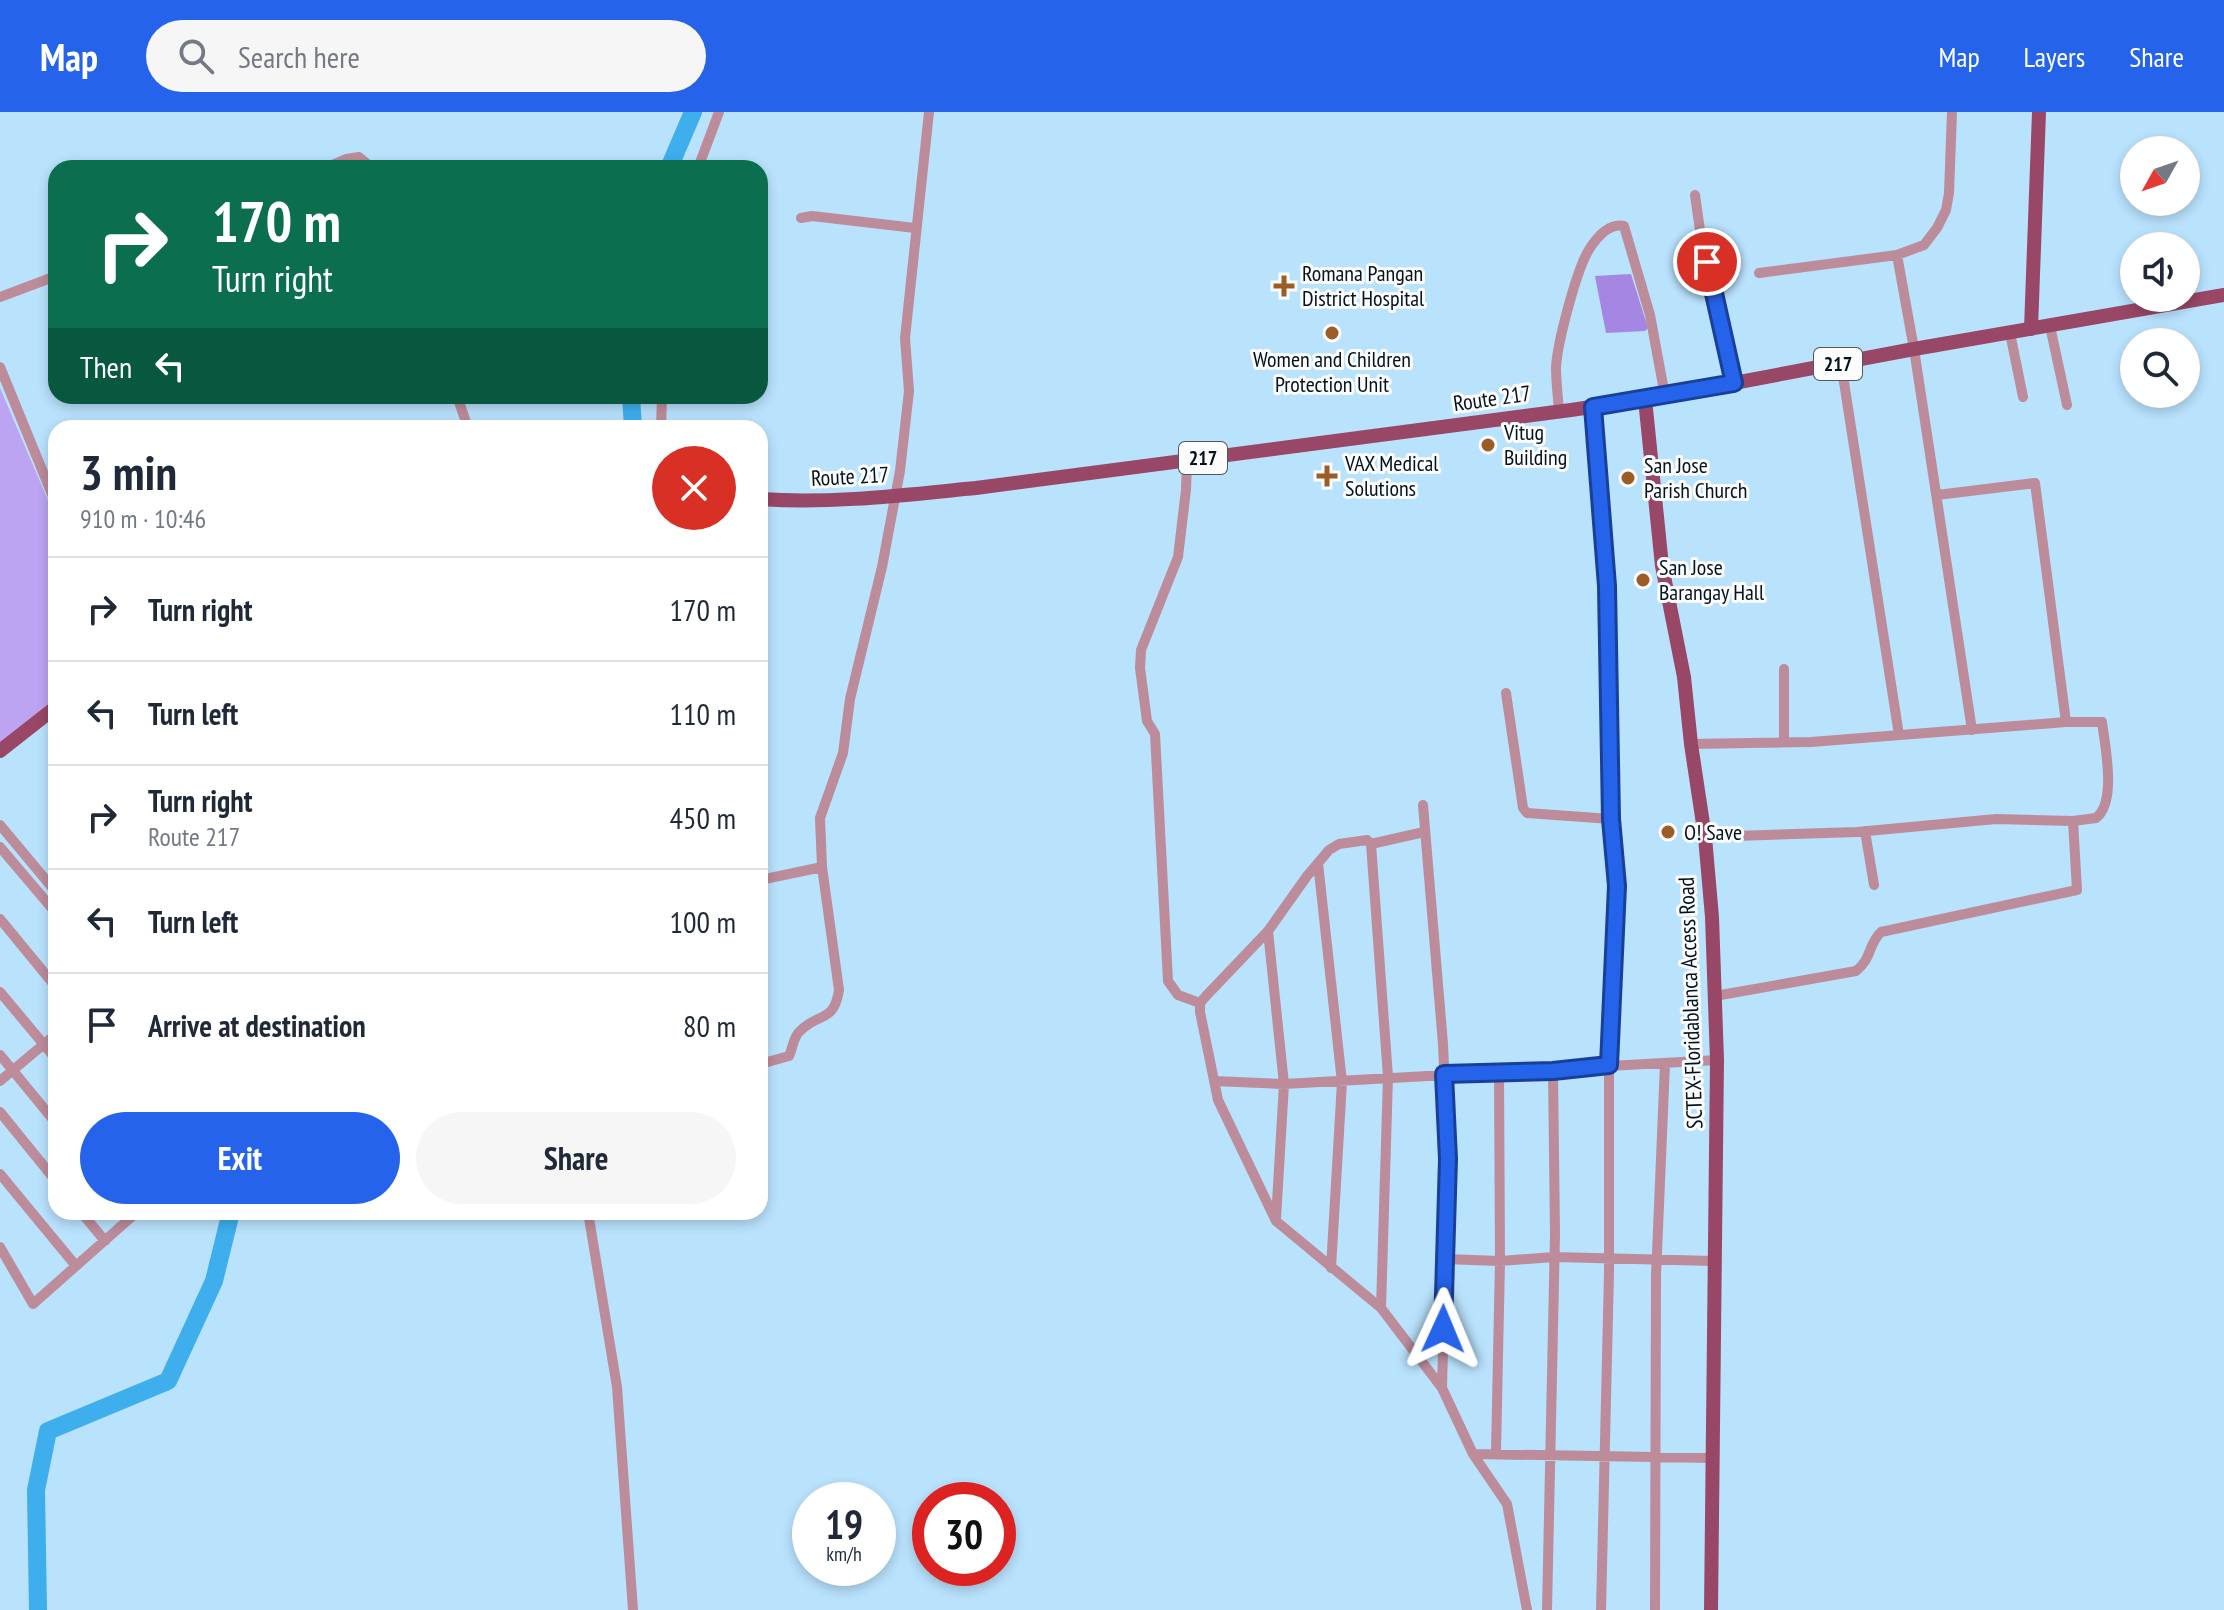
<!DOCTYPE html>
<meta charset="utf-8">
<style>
:root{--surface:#fff;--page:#f6f6f7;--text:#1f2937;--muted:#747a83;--line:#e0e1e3;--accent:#2563eb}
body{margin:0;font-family:"PT Sans Narrow",sans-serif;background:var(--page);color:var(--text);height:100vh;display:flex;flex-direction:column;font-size:30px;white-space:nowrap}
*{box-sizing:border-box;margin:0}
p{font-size:26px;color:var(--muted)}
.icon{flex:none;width:44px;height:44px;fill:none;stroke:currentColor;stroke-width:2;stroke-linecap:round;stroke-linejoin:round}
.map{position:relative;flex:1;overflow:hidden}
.side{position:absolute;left:48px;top:308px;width:720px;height:800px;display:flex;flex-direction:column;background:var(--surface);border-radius:24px;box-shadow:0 4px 12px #0003}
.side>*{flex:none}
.guide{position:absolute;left:48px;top:48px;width:720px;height:244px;border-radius:24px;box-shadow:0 4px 12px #0003;background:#0b6e4f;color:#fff;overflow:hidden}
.needle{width:52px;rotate:230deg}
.buttons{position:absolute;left:2120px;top:24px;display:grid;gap:16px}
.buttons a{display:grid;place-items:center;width:80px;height:80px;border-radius:50%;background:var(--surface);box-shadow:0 4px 12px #0003;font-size:40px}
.speed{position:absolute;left:792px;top:1370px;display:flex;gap:16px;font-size:40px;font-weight:700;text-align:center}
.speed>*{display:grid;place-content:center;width:104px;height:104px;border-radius:50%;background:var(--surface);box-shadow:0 4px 12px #0003;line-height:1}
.speed small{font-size:20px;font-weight:400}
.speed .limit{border:12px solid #d22;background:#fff;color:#111}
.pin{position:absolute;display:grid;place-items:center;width:68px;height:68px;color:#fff;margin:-34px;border:4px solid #fff;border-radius:50%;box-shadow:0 2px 8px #0007}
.me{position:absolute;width:88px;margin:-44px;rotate:1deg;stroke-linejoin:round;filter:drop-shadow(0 0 6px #0008)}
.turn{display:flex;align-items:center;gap:28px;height:168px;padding:0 32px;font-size:36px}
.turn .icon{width:104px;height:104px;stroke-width:2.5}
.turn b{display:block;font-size:56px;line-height:68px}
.then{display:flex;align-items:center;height:76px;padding:0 32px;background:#0003;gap:16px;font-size:30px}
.round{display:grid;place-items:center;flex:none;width:84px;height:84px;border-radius:42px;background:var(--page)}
.headline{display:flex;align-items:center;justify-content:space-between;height:136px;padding:0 32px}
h1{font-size:48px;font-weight:600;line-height:60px}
.primary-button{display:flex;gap:16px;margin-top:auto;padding:16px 32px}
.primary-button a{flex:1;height:92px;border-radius:48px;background:var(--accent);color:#fff;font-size:32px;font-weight:600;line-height:92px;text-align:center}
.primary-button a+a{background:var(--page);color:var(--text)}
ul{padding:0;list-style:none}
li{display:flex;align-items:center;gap:24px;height:104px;padding:0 32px;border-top:2px solid var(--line)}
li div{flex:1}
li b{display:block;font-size:30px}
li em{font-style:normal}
header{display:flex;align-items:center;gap:48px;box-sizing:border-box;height:112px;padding:0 40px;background:var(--accent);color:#fff}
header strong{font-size:38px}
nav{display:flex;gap:44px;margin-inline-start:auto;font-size:28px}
.search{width:560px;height:72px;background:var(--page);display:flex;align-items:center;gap:20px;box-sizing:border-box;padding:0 28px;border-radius:44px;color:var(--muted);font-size:30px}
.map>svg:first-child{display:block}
.green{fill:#bca4f3}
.forest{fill:#a586e2}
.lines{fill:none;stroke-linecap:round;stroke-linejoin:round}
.river{stroke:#3eaeed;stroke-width:18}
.minor{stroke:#bc8c9b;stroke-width:10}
.major{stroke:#994766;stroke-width:14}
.route-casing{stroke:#184099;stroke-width:20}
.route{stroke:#2563eb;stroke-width:14}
.poi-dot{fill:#9c5c25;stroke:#fcfcfc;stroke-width:3}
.labels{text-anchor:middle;stroke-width:6;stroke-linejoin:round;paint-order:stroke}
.shield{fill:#fcfcfc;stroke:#4d5961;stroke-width:2}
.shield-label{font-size:20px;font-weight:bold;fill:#02131e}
.poi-label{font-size:22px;fill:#02131e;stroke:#fcfcfc;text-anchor:start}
.street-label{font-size:22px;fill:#02131e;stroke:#fcfcfc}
</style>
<header>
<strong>Map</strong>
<div class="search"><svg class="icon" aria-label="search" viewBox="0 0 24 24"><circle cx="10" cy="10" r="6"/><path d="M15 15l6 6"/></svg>Search here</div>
<nav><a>Map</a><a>Layers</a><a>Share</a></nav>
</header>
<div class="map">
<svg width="2224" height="1498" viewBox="0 0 2224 1498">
<rect width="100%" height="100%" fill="#b9e2fd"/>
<path class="green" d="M0 276 56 407V591L0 636Z"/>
<path class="forest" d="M1631 162 1648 216 1645 219 1606 221 1595 164Z"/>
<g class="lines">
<path class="river" d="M669 56 693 0
M631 284 633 316
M38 1498 36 1378 48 1319 168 1269 214 1169 231 1100"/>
<path class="minor" d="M325 56 346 47 359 45 372 56
M698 56 719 0
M1695 83 1702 132 1734 271
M801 106 812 104 915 116
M1897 143 1914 237 1972 618
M1759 161 1897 143 1924 133 1937 116 1946 98 1949 81 1952 0
M0 185 56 164
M2050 214 2067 293
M2010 221 2023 285
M1841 251 1899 623
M0 255 56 392
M457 284 468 316
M1593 295 1607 474 1611 586V707L1617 774 1609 953V1161L1601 1498
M1559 299C1558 285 1556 270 1556 256 1557 232 1577 155 1590 136 1598 124 1609 111 1624 114L1650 203 1665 284
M661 316 662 284
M1187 348 1186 378 1178 445 1141 538 1140 556 1147 609 1155 622 1168 869 1178 883 1200 891
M1937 383 2035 371 2066 610
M1506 581 1523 696 1527 701 1611 707
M1784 630V557
M1691 632 1811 630 2066 610H2102C2105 634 2117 690 2096 706L2073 709 1996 707 1857 720 1705 725
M1423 693 1443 932 1448 1047 1442 1276 1473 1342 1507 1392 1527 1498
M0 713 56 780
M1865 719 1874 773
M1424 720 1371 732 1367 728 1339 732 1329 738 1307 764 1268 819 1206 884 1200 891V900L1218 988 1276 1109 1381 1196 1442 1276
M1371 732 1388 965 1381 1196
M0 735 56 801
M1318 751 1342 970 1331 1156
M760 768 822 755
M0 807 56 875
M1268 819 1284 972 1276 1107
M0 880 56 947
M1715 884 1856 859C1873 845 1867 834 1881 820L2077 778 2073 709
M0 943 56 1011
M760 952 789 944C793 936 793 925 800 919 819 900 834 911 839 878L822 755 820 706 843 641 850 587 882 455 900 359 909 279 905 226 929 0
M0 969 56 922
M1215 969 1284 972 1717 948
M0 1000 56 1069
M0 1062 76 1154
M81 1100 105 1129
M588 1100 617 1275 633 1498
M0 1135 33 1192 137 1100
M1444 1147 1500 1149 1554 1145 1714 1149
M1496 1340 1500 1149 1499 960
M1473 1342 1712 1346
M1547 1498 1555 1123 1553 959
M1655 1498 1656 1164 1665 952"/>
<path class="major" d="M2031 217 2039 0
M1645 287 1662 454 1684 565 1691 632 1705 725 1712 805 1717 948 1711 1498
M760 387C832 392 904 383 976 376L1571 298 1665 284 1914 237 2224 183
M0 639 56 595"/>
</g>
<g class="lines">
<defs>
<path id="route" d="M1443 1217 1448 1047 1444 962 1553 959 1609 953 1617 774 1611 707 1607 474 1593 295 1734 271 1707 150"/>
</defs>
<use href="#route" class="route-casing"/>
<use href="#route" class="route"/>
</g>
<g class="poi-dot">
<path d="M1280 162h8v8h8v8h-8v8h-8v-8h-8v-8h8z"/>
<circle cx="1332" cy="221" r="8"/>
<circle cx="1488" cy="333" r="8"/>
<path d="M1323 352h8v8h8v8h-8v8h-8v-8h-8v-8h8z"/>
<circle cx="1628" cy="366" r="8"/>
<circle cx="1643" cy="468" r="8"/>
<circle cx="1668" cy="720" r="8"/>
</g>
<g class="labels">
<g class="shield">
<rect x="1814" y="236" width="48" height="32" rx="6"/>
<rect x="1179" y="330" width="48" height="32" rx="6"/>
</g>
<g class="shield-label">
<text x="1838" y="259">217</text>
<text x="1203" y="353">217</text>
</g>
<g class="poi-label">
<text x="1302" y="169">Romana Pangan<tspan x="1302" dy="25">District Hospital</tspan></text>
<text x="1332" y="255" text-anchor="middle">Women and Children<tspan x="1332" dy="25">Protection Unit</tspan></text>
<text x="1504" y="328">Vitug<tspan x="1504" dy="25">Building</tspan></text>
<text x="1345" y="359">VAX Medical<tspan x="1345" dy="25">Solutions</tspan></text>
<text x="1644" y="361">San Jose<tspan x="1644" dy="25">Parish Church</tspan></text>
<text x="1659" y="463">San Jose<tspan x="1659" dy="25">Barangay Hall</tspan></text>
<text x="1684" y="728">O! Save</text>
</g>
<g class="street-label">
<text transform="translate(1492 286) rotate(-8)" y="8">Route 217</text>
<text transform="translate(850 364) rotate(-3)" y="8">Route 217</text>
<text transform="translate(1690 891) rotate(-92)" y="8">SCTEX-Floridablanca Access Road</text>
</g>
</g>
</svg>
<div class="buttons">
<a><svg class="needle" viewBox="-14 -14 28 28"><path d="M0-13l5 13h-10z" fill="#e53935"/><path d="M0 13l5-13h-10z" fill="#747a83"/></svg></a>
<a><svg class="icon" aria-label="sound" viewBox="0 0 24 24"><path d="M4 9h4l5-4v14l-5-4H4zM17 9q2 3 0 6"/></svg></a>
<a><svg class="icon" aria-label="search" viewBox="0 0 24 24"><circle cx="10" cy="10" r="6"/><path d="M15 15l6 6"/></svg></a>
</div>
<div class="speed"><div>19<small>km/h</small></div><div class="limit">30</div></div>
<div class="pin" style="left:1707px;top:150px;background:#d93025"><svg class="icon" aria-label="arrive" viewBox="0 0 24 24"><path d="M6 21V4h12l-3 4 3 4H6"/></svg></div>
<svg class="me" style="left:1443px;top:1217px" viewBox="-20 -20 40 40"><path d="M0-17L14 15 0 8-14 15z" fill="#2563eb" stroke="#fff" stroke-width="4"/></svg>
<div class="guide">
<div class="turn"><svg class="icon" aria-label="right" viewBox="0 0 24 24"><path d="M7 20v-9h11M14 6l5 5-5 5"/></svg><div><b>170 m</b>Turn right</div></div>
<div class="then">Then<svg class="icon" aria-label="left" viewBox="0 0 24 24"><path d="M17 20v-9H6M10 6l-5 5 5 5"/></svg></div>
</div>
<section class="side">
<div class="headline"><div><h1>3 min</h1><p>910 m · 10:46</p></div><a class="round" style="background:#d93025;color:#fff"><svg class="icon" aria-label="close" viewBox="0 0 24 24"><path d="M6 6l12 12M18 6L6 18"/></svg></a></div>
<ul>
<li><svg class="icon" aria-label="right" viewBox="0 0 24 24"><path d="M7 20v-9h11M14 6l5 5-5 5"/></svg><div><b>Turn right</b></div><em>170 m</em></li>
<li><svg class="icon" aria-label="left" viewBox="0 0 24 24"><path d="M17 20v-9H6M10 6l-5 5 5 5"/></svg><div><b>Turn left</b></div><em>110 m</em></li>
<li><svg class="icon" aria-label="right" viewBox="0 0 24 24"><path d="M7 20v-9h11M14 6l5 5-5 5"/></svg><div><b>Turn right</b><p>Route 217</p></div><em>450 m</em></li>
<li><svg class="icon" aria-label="left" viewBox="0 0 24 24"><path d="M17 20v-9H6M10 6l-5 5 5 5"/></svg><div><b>Turn left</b></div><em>100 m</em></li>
<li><svg class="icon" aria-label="arrive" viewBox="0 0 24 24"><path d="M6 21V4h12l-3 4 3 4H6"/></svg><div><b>Arrive at destination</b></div><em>80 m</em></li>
</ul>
<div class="primary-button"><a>Exit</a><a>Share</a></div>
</section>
</div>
